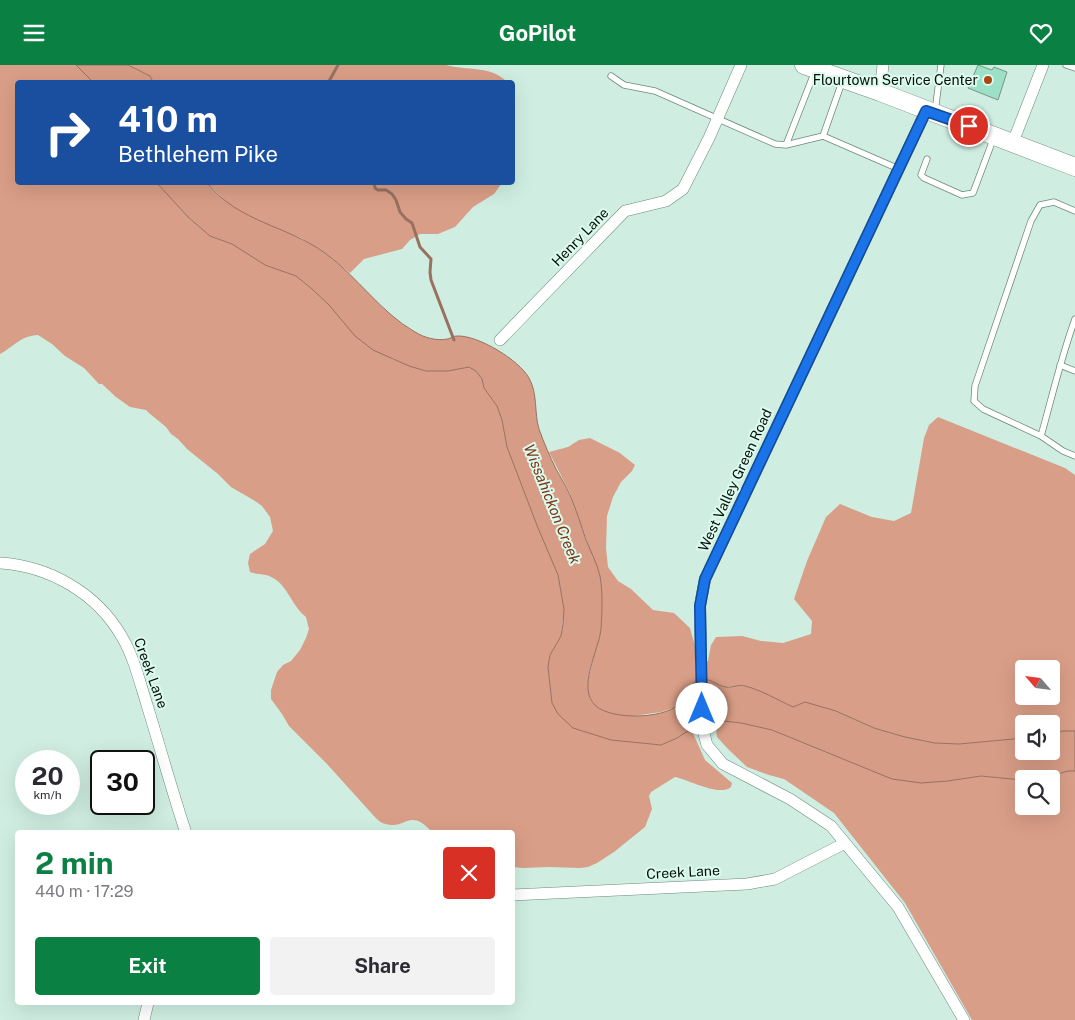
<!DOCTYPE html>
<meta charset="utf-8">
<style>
:root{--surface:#fff;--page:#f2f2f3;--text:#2b2b33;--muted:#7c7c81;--accent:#0b8043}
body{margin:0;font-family:"Public Sans",sans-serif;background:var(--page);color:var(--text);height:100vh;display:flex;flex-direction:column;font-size:19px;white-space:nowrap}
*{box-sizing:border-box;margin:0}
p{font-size:16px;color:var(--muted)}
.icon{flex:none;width:28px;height:28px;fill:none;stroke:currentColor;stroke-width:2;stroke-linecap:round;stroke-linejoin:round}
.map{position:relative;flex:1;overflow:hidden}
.side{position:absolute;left:15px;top:765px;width:500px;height:175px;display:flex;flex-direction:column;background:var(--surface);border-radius:5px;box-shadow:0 5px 20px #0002}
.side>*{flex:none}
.top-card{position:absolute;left:15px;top:15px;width:500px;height:105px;border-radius:5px;box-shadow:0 5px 20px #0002;background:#1a4fa0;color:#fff;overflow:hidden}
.needle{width:32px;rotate:298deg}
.fabs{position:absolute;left:1015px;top:595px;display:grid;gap:10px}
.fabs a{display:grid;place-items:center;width:45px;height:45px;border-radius:5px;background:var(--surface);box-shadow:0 5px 20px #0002;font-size:25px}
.speed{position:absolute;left:15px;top:685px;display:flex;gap:10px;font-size:25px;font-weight:700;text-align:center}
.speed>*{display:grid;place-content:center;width:65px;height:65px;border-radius:50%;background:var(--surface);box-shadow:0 5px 20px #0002;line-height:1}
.speed small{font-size:12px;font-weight:400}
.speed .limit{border:2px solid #111;border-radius:8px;background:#fff;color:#111}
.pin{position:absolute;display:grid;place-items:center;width:42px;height:42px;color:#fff;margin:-21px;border:2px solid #fff;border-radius:50%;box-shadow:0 1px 5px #0007}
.me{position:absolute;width:55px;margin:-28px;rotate:0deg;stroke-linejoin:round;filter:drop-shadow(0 0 4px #0008)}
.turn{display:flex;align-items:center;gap:18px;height:105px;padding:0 20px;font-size:22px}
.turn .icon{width:65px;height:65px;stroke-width:2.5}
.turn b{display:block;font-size:35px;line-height:42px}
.round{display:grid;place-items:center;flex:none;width:52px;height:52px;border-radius:5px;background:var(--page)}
.headline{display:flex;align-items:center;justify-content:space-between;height:85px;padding:0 20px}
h1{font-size:30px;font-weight:700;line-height:38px;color:var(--accent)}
.cta{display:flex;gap:10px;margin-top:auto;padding:10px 20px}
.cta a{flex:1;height:58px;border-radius:5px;background:var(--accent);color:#fff;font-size:20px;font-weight:700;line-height:58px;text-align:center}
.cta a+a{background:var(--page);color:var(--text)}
header{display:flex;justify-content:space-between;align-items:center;height:65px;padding:0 20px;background:var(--accent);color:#fff;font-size:22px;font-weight:700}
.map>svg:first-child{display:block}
.forest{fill:#d99e87;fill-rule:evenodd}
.water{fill:#d79c85;stroke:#987160}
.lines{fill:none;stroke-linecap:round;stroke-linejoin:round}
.stream{stroke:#987160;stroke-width:3}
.building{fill:#9ce1c7;stroke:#779488}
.service-casing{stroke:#6c897d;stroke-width:7}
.minor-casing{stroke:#6c897d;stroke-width:12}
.primary-casing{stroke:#6c897d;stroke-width:19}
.service{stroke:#fff;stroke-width:5.5}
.minor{stroke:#fff;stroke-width:11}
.primary{stroke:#fff;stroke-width:18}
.route-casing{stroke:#114b97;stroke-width:12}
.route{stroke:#1a73e8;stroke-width:9}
.poi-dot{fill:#ab4715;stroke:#dcfbee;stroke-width:2}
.labels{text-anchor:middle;stroke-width:4;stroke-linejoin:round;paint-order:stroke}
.poi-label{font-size:14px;fill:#050e0a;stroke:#dcfbee;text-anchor:end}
.street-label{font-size:14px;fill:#050e0a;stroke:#dcfbee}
.water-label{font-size:15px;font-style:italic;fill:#7a3312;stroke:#dcfbee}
</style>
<header><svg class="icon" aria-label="menu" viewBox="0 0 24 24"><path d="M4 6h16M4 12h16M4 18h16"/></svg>GoPilot<svg class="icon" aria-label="heart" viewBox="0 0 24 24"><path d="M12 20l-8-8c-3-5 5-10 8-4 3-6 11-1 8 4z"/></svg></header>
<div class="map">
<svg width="1075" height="955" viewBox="0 0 1075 955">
<rect width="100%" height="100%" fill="#cfeee1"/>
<path class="forest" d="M0 0H76L93 17 18 18V118H157L188 152 210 171 232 179 265 200 296 211 312 224 392 294 426 306H448L469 302 476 306 482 314 484 323 497 341 502 355 507 382 538 463 558 510 564 544 561 571 550 590 548 602 552 638 611 675 661 680 677 673 691 664 705 695 732 718 731 722C720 732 689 715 675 712L651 727 649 731 652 744 645 762 614 787 597 798 588 802 580 803 549 802 523 803 513 802 512 768 432 767C409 742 406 765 386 759 380 758 377 754 373 750L327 699 289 661 282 649 271 634V625L277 607 283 600 291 596 300 585 306 573 309 564 306 552C292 541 287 520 273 513 266 508 258 510 250 507L248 498 250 489 265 479 273 466 270 452 262 441 255 436 231 422 218 409 187 384 178 374 171 369 166 362 149 348 146 345 130 342 116 332 102 319H99L84 303 65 291 52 279 38 270C20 271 15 281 0 289Z
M128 0H446C467 6 491 0 507 17L153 18 150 11Z
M207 118H502L494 129 473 142 455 162 438 169H420L410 175 402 184 364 194 350 208 324 187 301 173 254 155 230 140Z
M938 352 1065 403 1075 410V666H1063L1051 669V659H1024V673L959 679 935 678 905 672 874 663 836 646 805 637 793 642 743 620 726 622 705 614 697 615 690 622 684 633 676 642 661 647 626 652 605 647 593 639 588 628V616L596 581 601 566 600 513 570 428 549 387 568 382 579 375 590 373 620 388 635 400 632 406 621 417 613 432 607 451 606 483 608 502 618 516 631 524 653 545 674 548 690 563 695 581 696 598 708 596 711 580 716 572 742 571 761 576 783 578 811 569 812 556 794 534 807 496 826 452 840 439 872 452 894 456 911 448 924 373 929 360ZM1024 604H1051V631H1024Z
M715 655 741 658 772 665 870 705 948 716 981 711 1024 715V741H1051V714H1039L1068 706H1075V955H972L905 838 834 748 784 714 769 710 747 702 728 684 717 672Z"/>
<path class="water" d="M76 0H128L150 11 153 17H93Z
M157 118H207C240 158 286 160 325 188 358 212 380 247 415 267 425 273 436 276 448 274 451 273 453 271 457 271 478 270 519 295 529 313 538 329 534 348 539 364 544 378 550 392 556 404 561 413 566 421 570 430 576 444 581 460 586 475 591 487 597 498 600 511 603 527 602 548 601 564 599 585 576 624 596 641 612 655 662 654 678 640 686 633 688 618 699 615 708 611 717 621 726 622 732 623 739 619 745 621 761 625 778 635 793 642L805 637 836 646 874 663 905 672 935 678 959 679 1024 673V686H1051V669L1063 666H1075V706H1068L1045 713 1022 715 981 711 948 716 921 718 892 714 772 665 741 658 715 655 691 664 677 673 661 680 611 675 573 663 558 649 552 638 548 602 550 590 561 571 563 559 564 544 558 510 538 463 507 382 502 355 497 341 484 323 482 314 476 306 469 302 448 306H426L409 301 373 285 355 271 329 240 312 224 296 211 265 200 232 179 210 171 188 152Z"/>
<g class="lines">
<path class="stream" d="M328 18 338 0
M374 118 375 123 378 125H386L392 129 396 135 400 147 406 154 412 158 420 182 431 194 430 207 431 215 454 275"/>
</g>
<path class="building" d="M978 0 992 5 994 2 1007 7 998 35 968 23Z"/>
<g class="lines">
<defs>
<path id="service" d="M1066 0 1075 3
M611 11 624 20 655 26 775 79 786 80 823 71 899 104
M935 47 941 0
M823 71 842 17
M786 80 815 6
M927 94 921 110 924 113 962 130 973 128 994 72
M1075 146 1054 137 1040 140 1031 156 975 321 974 336 983 344 1041 371C1052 332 1061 293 1075 254
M1060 300 1075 306
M1041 371 1063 386 1075 391"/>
<path id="minor" d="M880 27 883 0
M926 46 705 514 700 541 702 661 707 680 723 699 790 734 831 761 898 842 964 955
M1013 77 1043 0
M500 275 625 146 666 136 683 124 709 73 741 0
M0 498C49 501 97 528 122 572 134 592 140 618 147 640 160 682 172 726 186 768
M512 830 747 819 775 814 845 778
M144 955 148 938"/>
<path id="primary" d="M804 0 880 27 1075 102"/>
</defs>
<use href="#service" class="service-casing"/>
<use href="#minor" class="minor-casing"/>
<use href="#primary" class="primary-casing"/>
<use href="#service" class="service"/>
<use href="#minor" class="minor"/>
<use href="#primary" class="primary"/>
</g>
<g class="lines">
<defs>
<path id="route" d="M702 644 700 541 705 514 926 46 969 61"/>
</defs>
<use href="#route" class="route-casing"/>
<use href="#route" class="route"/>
</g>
<circle class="poi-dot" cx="988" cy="15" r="5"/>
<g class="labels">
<g class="poi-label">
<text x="978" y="20">Flourtown Service Center</text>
</g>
<g class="street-label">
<text transform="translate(580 172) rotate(-46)" y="5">Henry Lane</text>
<text transform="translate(735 415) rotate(-65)" y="5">West Valley Green Road</text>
<text transform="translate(151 608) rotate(70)" y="5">Creek Lane</text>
<text transform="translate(683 807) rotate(-3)" y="5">Creek Lane</text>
</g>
<g class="water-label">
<text transform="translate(552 439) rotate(68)" y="5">Wissahickon Creek</text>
</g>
</g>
</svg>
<div class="fabs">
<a><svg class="needle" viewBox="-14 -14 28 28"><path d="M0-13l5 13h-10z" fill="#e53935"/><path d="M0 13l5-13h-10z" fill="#7c7c81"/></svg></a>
<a><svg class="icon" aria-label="sound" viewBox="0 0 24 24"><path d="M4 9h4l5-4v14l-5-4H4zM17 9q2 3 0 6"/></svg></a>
<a><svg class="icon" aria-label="search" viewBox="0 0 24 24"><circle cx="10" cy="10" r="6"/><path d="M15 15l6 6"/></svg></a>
</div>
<div class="speed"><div>20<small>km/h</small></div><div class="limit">30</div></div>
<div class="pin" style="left:969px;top:61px;background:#d93025"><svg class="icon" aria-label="arrive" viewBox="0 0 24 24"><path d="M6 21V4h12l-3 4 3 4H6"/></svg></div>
<svg class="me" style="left:702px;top:644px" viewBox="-20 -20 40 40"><circle r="19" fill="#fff"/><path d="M0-13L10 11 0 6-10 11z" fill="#1a73e8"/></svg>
<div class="top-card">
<div class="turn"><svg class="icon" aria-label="right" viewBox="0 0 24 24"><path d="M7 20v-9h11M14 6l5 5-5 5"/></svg><div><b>410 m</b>Bethlehem Pike</div></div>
</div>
<section class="side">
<div class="headline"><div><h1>2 min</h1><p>440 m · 17:29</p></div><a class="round" style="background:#d93025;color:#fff"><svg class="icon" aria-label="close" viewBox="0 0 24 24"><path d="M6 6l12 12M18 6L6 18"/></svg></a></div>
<div class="cta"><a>Exit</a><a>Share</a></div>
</section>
</div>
